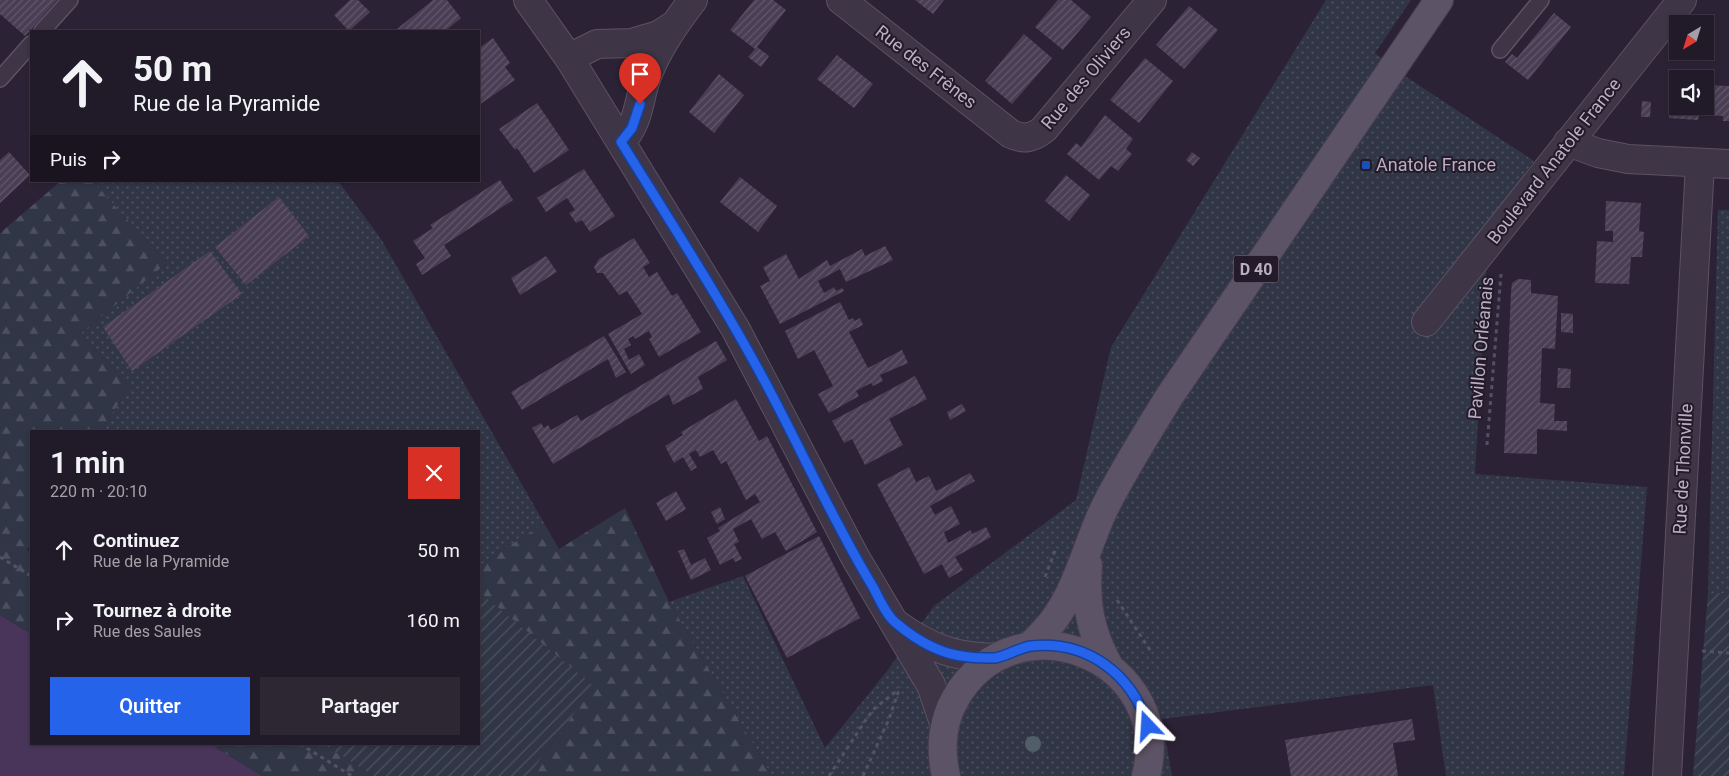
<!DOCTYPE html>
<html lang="fr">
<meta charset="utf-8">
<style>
:root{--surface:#211a28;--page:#2d2734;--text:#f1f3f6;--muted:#a2a1a8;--line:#3e3845;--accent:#2563eb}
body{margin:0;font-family:Roboto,sans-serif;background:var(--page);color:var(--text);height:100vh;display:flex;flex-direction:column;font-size:19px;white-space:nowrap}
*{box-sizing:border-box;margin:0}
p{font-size:16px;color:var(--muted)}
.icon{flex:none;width:28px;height:28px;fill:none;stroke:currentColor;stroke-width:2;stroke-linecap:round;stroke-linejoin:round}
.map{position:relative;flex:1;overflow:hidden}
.panel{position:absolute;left:30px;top:430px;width:450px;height:315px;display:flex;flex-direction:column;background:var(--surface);border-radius:0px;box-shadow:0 1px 4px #0004,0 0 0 1px var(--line)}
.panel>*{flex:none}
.hud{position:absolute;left:30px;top:30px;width:450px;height:152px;border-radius:0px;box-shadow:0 1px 4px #0004,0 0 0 1px var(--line);background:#211a28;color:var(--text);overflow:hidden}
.needle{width:32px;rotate:218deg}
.buttons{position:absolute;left:1669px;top:15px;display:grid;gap:10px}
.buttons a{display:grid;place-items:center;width:45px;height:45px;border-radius:0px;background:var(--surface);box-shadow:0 1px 4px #0004,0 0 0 1px var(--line);font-size:25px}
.pin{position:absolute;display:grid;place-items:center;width:42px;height:42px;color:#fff;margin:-51px -21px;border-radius:50% 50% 50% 0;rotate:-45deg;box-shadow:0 0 5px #0007}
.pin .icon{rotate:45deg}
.me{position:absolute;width:55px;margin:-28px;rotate:340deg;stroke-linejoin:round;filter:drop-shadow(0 0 4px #0008)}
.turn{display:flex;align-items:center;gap:18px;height:105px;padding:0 20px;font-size:22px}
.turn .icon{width:65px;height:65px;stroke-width:2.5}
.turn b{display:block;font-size:35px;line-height:42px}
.then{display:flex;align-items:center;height:48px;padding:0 20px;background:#0003;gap:10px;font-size:19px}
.round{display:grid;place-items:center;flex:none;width:52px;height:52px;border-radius:0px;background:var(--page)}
.head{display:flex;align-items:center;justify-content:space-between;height:85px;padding:0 20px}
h1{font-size:30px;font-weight:600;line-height:38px}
.action{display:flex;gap:10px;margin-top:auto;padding:10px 20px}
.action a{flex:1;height:58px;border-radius:0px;background:var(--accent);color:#fff;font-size:20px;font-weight:600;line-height:58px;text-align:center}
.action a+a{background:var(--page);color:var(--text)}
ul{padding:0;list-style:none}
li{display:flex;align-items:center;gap:15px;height:70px;padding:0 20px}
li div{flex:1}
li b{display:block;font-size:19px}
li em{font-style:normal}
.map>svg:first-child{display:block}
.grass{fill:url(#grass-dots)}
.forest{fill:url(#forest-firs)}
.garden{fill:url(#garden-furrows)}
.water{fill:#483559}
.building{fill:url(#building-hatch)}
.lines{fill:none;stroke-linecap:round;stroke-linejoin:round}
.lane-casing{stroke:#5c5263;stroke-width:18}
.street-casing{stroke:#5c5263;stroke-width:30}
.primary-casing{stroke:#473e4f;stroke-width:30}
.path{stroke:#545164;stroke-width:3;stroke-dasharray:4 4;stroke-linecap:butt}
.lane{stroke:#3e3546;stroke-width:15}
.street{stroke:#3e3546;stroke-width:28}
.primary{stroke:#5d5366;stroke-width:28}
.tree{fill:#515e6a}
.route-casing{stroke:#184099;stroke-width:12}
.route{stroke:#2563eb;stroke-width:9}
.transit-dot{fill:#1a4fb4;stroke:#231a2a;stroke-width:2}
.labels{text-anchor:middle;stroke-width:4;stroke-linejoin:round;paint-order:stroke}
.shield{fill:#231a2a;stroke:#8d8294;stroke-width:1}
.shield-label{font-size:16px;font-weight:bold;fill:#baafc2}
.street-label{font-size:18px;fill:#baafc2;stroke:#231a2a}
.poi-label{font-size:18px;fill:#baafc2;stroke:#231a2a;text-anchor:start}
</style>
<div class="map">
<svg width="1729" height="776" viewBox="0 0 1729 776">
<defs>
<pattern id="grass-dots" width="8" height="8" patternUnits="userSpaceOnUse" patternTransform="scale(1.25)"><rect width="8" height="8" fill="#313646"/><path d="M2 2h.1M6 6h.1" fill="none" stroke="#4d515f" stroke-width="1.8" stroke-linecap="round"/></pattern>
<pattern id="forest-firs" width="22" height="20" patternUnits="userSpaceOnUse" patternTransform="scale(1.25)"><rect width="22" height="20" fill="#313646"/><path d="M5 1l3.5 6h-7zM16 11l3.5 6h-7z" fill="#4d515f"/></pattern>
<pattern id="garden-furrows" width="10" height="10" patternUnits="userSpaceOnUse" patternTransform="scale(1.25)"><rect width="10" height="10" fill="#313646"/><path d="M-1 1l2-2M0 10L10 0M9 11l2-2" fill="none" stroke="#4d515f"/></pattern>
<pattern id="building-hatch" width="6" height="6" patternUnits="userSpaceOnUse" patternTransform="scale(1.25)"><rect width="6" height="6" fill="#4a3e55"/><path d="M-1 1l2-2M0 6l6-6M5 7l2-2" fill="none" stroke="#62576c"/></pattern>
</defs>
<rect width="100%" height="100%" fill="#2c2235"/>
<path class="grass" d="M1326 0H1411L1375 53 1408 78 1534 161 1489 221 1475 474 1647 487 1624 776H1446L1433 685 1162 719 1172 776H772L669 602 743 576 825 748 887 671 934 606 1076 500 1111 347Z
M92 181H338L381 239 544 523 479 566V431H101L129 387 81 333 167 263Z
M1718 210H1729V593H1708Z"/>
<path class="forest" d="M61 181H92L167 263 81 333 129 387 101 431H31V543L27 550 31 554V634L0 615V233Z
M625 508 669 602 772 776H528L594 686 479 592V566L544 523 559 549Z
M210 744H323L374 776H262Z"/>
<path class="garden" d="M479 592 594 686 528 776H374L323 744H479Z
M1708 593H1729V776H1693Z"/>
<path class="water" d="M0 615 31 634V744H210L262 776H0Z"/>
<path class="building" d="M0 0H57L25 36 0 14Z
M350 0H358L370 12 349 31 334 15Z
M433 0H447L461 18 445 31H399L397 29Z
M754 0H773L786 10 757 47 769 56 761 67 748 57 755 49 730 30Z
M915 0H944L933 14Z
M1058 0H1071L1091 17 1063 50 1035 27Z
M1189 6 1218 30 1184 69 1156 45Z
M1554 13 1571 27 1528 80 1505 62 1512 54 1517 58Z
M1024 34 1052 58 1012 104 985 81Z
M493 38 510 63 505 67 515 80 479 105V48Z
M837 55 873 84 854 108 817 79Z
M1145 58 1173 81 1139 123 1110 100Z
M719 74 744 95 714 133 689 112Z
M1670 83H1678V106H1705V85L1729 86V121H1723V116L1699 115 1698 120 1669 118Z
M1642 101 1651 102 1650 117H1641Z
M537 103 569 150 534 173 517 148 515 150 499 129Z
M1105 115 1133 139 1126 149 1132 154 1118 171 1111 166 1099 180 1067 154 1076 143 1081 147Z
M9 152 30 175 0 203V160Z
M1192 152 1200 158 1193 166 1186 160Z
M584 169 615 216 590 232 582 220 576 223 569 213 575 210 567 198 546 212 537 198Z
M1066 175 1090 195 1069 221 1045 201Z
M740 177 777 206 758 232 720 202Z
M500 180 513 200 444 245 451 256 422 275 416 264 425 258 413 241 433 228 430 225Z
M279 197 309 236 246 285 215 247Z
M1606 201 1641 203 1639 231 1644 232 1642 257H1631L1629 284 1595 283 1597 241 1613 242V231H1605Z
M634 238 650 263 643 267 649 277 657 272 672 296 677 293 701 332 659 357 649 339 652 337 649 331 635 339 633 336 628 339 631 345 624 349 629 360 639 354 645 365 631 374 608 334 642 314 627 291 619 295 603 273H597L594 267 599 259Z
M885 246 893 260 846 282 840 269 818 281 824 293 834 287 836 291 842 288 844 291 780 324 760 286 770 281 763 267 786 254 799 279 827 260 830 266 862 249 865 256Z
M210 251 242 294 132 371 103 327Z
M546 256 557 272 520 295 511 278Z
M1518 279 1531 280V293L1558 296 1555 349 1542 348 1540 403 1555 404 1554 421H1567V431L1537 429V454L1504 453 1511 292 1512 283Z
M840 302 849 320 853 318 855 321 860 318 863 325 849 332 868 368 902 350 908 363 880 375 883 381 873 386 871 383 856 391 859 396 829 413 818 394 833 386 814 350 798 359 785 331Z
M1561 313 1573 314V333L1561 332Z
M604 336 626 372 616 378 608 359 522 410 511 392Z
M716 341 727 360 698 377 703 389 673 405 669 394 553 464 532 428 541 423 544 428 548 425 551 430 577 415 581 421Z
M1558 368 1571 369 1570 388H1557Z
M915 376 927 399 889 419 903 445 865 465 852 439 844 443 832 421Z
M736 399 759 441 767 436 817 532 786 551 775 532 762 539 751 519 733 529 739 542 734 544 742 559 735 562 733 558 720 565 707 538 720 531 718 528 760 502 755 494 746 500 726 461 721 464 713 450 700 457 696 450 689 454 697 467 691 471 683 457 674 463 665 446 683 435 681 432Z
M962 404 966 411 950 420 947 412Z
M909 467 916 482 929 476 936 491 970 473 975 481 930 506 935 515 951 506 960 524 944 532 948 543 971 530 972 534 986 527 991 537 955 557 963 570 949 578 942 564 924 574 877 484Z
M676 491 686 509 666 521 656 503Z
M720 507 725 519 717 524 711 512Z
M819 536 860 618 787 658 745 576Z
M684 549 691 565 705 558 711 570 691 580 678 551Z
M1412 719 1415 740 1393 743 1398 776H1291L1285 740Z"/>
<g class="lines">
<defs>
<path id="lane" d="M42 31 70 0
M1500 50 1541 0
M0 79 31 44"/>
<path id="street" d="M528 0 569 58 735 328 855 557 931 685 945 726
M841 0 1011 134C1024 140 1033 138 1044 129L1152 0
M569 58 597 44 632 43 659 35 674 25
M621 142C638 124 638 105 645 82 655 52 674 25 693 0
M1568 142 1598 153 1628 159 1729 164
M1426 322 1682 0
M896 624C931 649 954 657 996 658
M1667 776 1700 163"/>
<path id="primary" d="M1088 565C1085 603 1090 632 1109 666
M1030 646C1038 638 1046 630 1053 621 1078 588 1087 544 1105 507 1124 469 1147 433 1169 397L1439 0
M946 776C940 750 942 722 955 699 1016 593 1176 659 1146 776"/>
</defs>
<use href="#lane" class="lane-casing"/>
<use href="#street" class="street-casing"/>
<use href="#primary" class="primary-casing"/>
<path class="path" d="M1487 445 1501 274
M0 557 31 576
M1045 577 1056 548
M1117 600 1152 653
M1702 651 1729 653
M300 744 352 776
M829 776 867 718 875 708 898 690
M863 776 889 719 900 687"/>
<use href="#lane" class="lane"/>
<use href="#street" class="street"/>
<use href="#primary" class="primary"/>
</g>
<circle class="tree" cx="1033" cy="744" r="8"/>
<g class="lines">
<defs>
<path id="route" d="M640 104 632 128 621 142C673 226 727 309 773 397 806 460 836 526 873 587 879 598 886 615 896 623 916 640 942 655 969 657 977 658 987 658 995 658 1007 656 1018 648 1031 646 1087 640 1132 674 1148 726"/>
</defs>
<use href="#route" class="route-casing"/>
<use href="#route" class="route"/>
</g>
<rect class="transit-dot" x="1361" y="160" width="10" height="10" rx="2.5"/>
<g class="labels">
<rect class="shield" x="1233.5" y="255.5" width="45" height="27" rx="4"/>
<g class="shield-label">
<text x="1256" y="275">D 40</text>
</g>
<g class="street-label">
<text transform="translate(926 67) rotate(38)" y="6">Rue des Frênes</text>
<text transform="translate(1086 78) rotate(-50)" y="6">Rue des Oliviers</text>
<text transform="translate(1554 161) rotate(-52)" y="6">Boulevard Anatole France</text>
<text transform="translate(1481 348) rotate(-85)" y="6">Pavillon Orléanais</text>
<text transform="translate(1683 469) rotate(-87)" y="6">Rue de Thonville</text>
</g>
<g class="poi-label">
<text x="1376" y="171">Anatole France</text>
</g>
</g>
</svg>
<div class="buttons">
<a><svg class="needle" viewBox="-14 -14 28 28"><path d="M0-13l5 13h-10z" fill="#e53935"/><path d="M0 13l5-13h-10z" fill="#a2a1a8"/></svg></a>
<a><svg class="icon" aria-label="sound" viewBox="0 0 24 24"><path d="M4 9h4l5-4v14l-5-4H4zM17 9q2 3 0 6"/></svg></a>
</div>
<div class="pin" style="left:640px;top:104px;background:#d93025"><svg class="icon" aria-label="arrive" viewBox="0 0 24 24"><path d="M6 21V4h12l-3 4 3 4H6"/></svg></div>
<svg class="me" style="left:1148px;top:726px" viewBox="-20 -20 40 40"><path d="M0-17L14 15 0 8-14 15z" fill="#2563eb" stroke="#fff" stroke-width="4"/></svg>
<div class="hud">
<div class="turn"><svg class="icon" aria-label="ahead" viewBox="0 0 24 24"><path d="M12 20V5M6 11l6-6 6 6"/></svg><div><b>50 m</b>Rue de la Pyramide</div></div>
<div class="then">Puis<svg class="icon" aria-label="right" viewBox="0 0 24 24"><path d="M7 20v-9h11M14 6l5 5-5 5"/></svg></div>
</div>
<section class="panel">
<div class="head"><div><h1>1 min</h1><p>220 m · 20:10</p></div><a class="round" style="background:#d93025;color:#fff"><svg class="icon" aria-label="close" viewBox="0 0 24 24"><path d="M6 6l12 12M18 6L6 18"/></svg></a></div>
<ul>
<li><svg class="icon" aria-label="ahead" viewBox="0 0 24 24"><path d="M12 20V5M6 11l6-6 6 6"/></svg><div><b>Continuez</b><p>Rue de la Pyramide</p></div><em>50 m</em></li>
<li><svg class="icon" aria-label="right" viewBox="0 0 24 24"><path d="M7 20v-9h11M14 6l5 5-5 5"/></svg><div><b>Tournez à droite</b><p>Rue des Saules</p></div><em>160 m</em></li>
</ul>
<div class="action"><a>Quitter</a><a>Partager</a></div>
</section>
</div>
